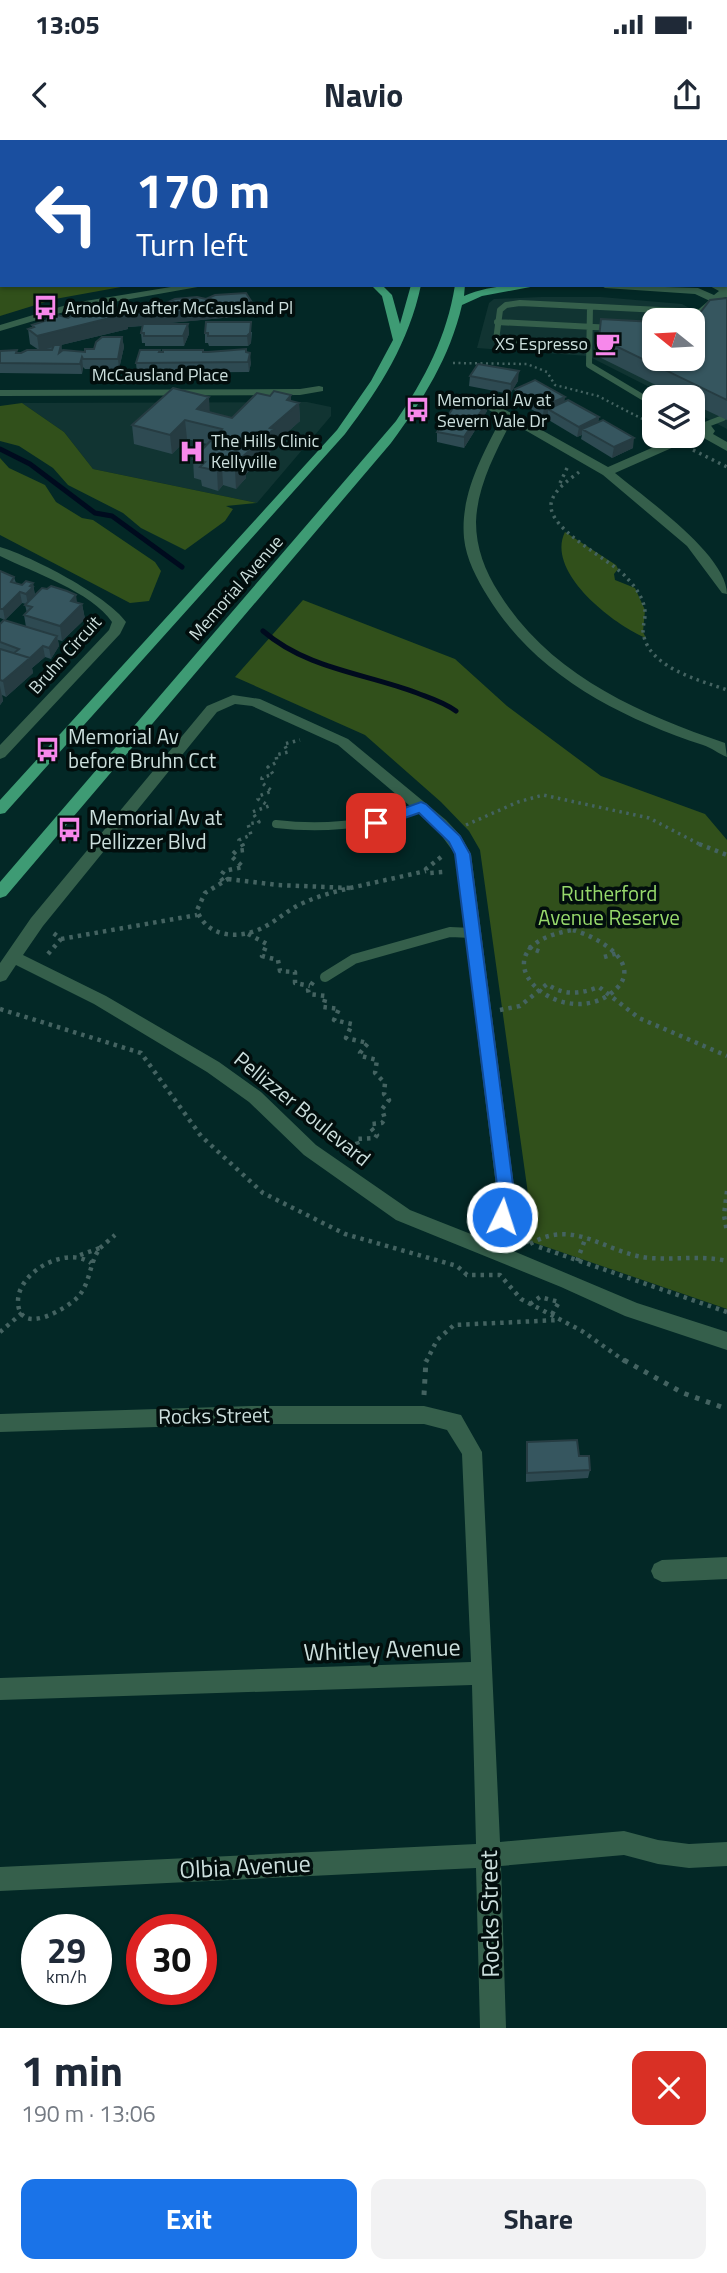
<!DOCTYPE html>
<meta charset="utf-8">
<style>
:root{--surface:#fff;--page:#f2f2f3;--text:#1f2937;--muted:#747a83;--accent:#1a73e8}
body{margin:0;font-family:"Titillium Web",sans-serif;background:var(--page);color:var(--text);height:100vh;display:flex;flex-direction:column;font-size:26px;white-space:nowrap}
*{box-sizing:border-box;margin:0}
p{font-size:23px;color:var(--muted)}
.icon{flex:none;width:38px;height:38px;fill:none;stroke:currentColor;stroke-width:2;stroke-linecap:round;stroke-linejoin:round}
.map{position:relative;height:1888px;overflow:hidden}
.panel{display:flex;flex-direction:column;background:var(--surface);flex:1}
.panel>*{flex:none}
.hud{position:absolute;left:0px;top:0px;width:728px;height:147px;box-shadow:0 2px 5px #0004;background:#1a4fa0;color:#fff;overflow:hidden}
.needle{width:46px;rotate:288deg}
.fabs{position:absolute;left:642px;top:168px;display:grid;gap:14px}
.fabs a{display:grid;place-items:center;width:63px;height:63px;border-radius:14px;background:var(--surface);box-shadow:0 2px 5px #0004;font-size:35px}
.speed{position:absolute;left:21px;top:1774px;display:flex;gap:14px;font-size:35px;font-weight:700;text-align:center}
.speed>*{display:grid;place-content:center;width:91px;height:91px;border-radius:50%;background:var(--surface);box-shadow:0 2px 5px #0004;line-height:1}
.speed small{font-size:18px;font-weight:400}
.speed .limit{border:10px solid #d22;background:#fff;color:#111}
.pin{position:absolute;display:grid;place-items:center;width:60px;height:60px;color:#fff;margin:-30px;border-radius:14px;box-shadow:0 4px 10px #0006}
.me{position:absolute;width:77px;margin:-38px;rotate:4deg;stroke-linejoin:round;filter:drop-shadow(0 0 5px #0008)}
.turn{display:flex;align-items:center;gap:24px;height:147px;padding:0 21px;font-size:32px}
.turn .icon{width:91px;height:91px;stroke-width:2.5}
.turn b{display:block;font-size:49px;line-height:60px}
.round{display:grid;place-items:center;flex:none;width:74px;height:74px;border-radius:14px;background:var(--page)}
.head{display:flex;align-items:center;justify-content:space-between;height:119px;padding:0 21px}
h1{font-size:42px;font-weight:700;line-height:52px}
.action{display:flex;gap:14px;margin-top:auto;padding:14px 21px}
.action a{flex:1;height:80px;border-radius:14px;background:var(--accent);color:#fff;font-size:28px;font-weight:700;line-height:80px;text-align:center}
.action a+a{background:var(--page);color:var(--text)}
.status{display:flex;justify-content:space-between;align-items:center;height:49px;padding:0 35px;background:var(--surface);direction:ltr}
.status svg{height:19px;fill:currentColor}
header{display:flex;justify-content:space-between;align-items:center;height:91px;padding:0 21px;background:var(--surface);font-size:32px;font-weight:700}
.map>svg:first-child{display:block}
.built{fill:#113432;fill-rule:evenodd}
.green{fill:#31501b}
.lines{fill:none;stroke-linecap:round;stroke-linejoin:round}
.stream{stroke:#000b1e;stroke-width:5}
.path-far3{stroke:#446361;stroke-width:2.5;stroke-dasharray:2 3.5;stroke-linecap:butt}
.path-far2{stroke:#446361;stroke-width:3.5;stroke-dasharray:2.5 4.5;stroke-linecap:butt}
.path-far1{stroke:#446361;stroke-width:4.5;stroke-dasharray:3.5 5;stroke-linecap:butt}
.path{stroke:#446361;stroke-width:5;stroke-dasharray:4.5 7;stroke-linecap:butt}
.service-far2{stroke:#355f4b;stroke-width:6}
.service-far1{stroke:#355f4b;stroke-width:8}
.service{stroke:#355f4b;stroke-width:10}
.minor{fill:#355f4b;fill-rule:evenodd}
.tertiary{fill:#355f4b;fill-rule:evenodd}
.primary{fill:#3e9b74;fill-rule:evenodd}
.wall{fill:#2e4a52}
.shaded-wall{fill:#263c42}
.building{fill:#36565f;stroke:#263c42;stroke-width:2}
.route{fill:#1a73e8;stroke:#114b97;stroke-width:2}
.labels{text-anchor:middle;stroke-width:7;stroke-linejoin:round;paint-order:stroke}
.far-poi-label{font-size:18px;fill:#ccdfdd;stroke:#020e0d;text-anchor:start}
.far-street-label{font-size:18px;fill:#ccdfdd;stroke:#020e0d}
.poi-label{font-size:21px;fill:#ccdfdd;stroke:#020e0d;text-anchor:start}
.park-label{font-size:21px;fill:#96d86b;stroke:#020e0d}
.street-label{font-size:21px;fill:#ccdfdd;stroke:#020e0d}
.near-street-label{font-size:24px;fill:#ccdfdd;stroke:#020e0d}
</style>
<div class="status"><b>13:05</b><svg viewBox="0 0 49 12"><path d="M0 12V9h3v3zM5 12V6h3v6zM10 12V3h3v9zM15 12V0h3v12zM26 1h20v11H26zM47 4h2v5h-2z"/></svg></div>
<header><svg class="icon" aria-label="back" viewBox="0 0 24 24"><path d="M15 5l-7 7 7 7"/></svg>Navio<svg class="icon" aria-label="share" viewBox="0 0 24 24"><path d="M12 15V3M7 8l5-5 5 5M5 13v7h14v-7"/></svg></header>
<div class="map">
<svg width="727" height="1888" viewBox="0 0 727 1888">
<rect width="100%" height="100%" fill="#032826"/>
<path class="built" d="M541 157H601L682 164 707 178 727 167V289L693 271V257H669L588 216 477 208 489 163 494 159ZM654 180H693V219H654Z
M307 262 331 267V276L257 363 93 329 64 292 22 263Z"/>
<path class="green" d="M0 17 2 145H132L55 159 0 176Z
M22 263 64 292 93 329 257 363 226 366 233 369 225 381 185 410 141 388 123 373 68 345 53 328 19 306 0 301V266Z
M0 318 9 328 45 345 56 362 82 378 93 380 155 422 161 431 149 461 130 463 0 395Z
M565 392 616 425 618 429 614 434 615 440 635 448 645 470 643 492 646 498C614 485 545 432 565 392Z
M303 460 455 519 507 566 601 636 705 674 727 700V1169L529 1101 522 1095 529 1061 480 710 469 691 441 662 365 595 235 537Z"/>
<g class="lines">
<path class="stream" d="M0 309 30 324 95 373 112 376 182 427
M263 491C307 529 364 533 417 553 430 558 444 562 456 571"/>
<path class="path-far3" d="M453 223 527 224 547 232 555 245 598 256 654 285"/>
<path class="path-far2" d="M693 310 727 327
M579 332C569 340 553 350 551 364 548 390 610 419 626 437 635 446 646 461 645 475 645 480 643 485 643 491 646 527 699 540 727 550
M560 343 568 326
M466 685 518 662 543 655 649 678 703 706
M243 706 239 700 251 695 248 684 259 682 252 672 269 666 258 659 259 656 272 651 262 643V638L273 634 268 627 277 622 276 615 288 612 284 604 300 600"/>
<path class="path-far1" d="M699 704 727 715
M441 717 426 729 429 733 443 732
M228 739 278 745 350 748C334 752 318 756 303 763 289 769 279 779 266 786 242 800 207 799 197 770L205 753Z
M223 741 220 737 224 731 243 727 231 716 236 711 245 710 242 704
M350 748 426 731
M573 790C599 797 649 826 610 854 556 893 468 807 573 790Z
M248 794 267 804 262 816 278 820 280 831 295 832V843L310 846
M61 799 197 775
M528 807 543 813
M48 814 61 799 52 792
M604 817 618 813
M313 842 308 850 309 854 326 856 323 867 339 869 334 880 352 884 346 898 368 903 360 913 361 916 377 920 375 933 385 943 384 954 389 960 382 969 385 979 382 983 372 984 371 988 377 995 375 998 356 999 362 1017 359 1021
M0 869 141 913 201 996 263 1053 345 1094 457 1126 467 1135H500L521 1159 582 1191 626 1222
M500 870 520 866 547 844C564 856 580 854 599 847L639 878 727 916
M727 1051 724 1075 727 1092
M520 1086 522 1097 531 1104
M530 1104C575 1077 606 1114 650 1118 676 1120 701 1115 727 1121
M539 1107 727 1172
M100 1108 115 1095
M80 1115 100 1108C89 1123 91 1142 78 1157 66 1169 19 1197 18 1162 17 1133 65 1105 91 1123
M577 1121 586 1097
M530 1164 540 1157 559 1162 551 1176
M0 1192 22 1173
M426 1222 437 1200 454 1185 559 1180"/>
<path class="path" d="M624 1220 683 1253 727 1269
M424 1255 426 1220"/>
<path class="service-far2" d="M590 167 589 225 654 264
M497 182 613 188
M589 206 496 200 500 170 506 165 520 163 700 172 714 160
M705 285 723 278"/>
<path class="service-far1" d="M276 684C327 690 373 685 421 667"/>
<path class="service" d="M325 837 354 819 450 792 472 793"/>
<path class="minor" d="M134 0H145L133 2Z
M374 0H384V2H374Z
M0 7H2V13H0Z
M319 246 323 247V251L300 255 0 256V250L300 249Z
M451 254 493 263 608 327 679 296 693 295 692 299 615 333C645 358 727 415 727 454L722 453 687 406 603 335 511 282C495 313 477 347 476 382 476 408 485 431 499 453 549 534 637 573 725 603L727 617C719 614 712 608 703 605 619 577 536 535 488 457 477 439 466 419 464 398 460 354 483 314 502 277L485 268 447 259V255Z
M0 407C31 416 108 456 126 482L120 494 5 617 0 619V605L109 490 112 482C92 452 32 432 0 416Z
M233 555 260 559 348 599 446 680 460 695 471 714 515 1054 511 1077 497 1104 637 1163 727 1192V1210L625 1176 561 1147 396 1080 304 1015 249 962 207 932 94 864 16 825 6 840 0 842V823L31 778 207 566ZM235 564 252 566 338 605 436 688 455 714 497 1054 493 1076 481 1098 410 1070 316 1005 261 952 219 922 106 856 23 815 43 786 217 572Z
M251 1266H424L461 1275 482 1312 500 1702 624 1691 658 1700 689 1704 727 1702V1726L689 1728 658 1724 624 1715 501 1726 506 1888H480L476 1728 0 1751V1727L476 1704 472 1545 0 1560V1538L471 1522 462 1314 447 1290 424 1284H251L0 1292V1274Z
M727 1417V1439L662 1442 654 1438 651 1431 654 1424 662 1420Z"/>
<path class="tertiary" d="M183 145H209L74 169 0 191V185L73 163Z
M600 145 698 148 714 155 719 151 708 145 727 147V157L710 161 695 154 605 148Z
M693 281 709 283 715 291 713 294 727 302V311L702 297 690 296H693V289L702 290 693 289Z"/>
<path class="primary" d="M403 0H413V2H404Z
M442 0H452V2H442Z
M371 145H382L392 155 400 184 411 145H421C409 202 380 248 345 294L5 673 0 674V660L337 290 371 241 393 200 382 156Z
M455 145H465L464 156C488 145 515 145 541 145L482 156 462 165C450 217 423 260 391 303L6 756 0 758V742L396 281C425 239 447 196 455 145Z"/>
</g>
<path class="wall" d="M17 0H52L51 2H21L17 1Z
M53 0H112L110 2H53Z
M727 158V280L693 264V257H680L597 216 601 179 693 219Z
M115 170 253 173 244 176 157 184H188L189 194 184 206H145V203H142L141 193 143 186 128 187V189L61 205 62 211 85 212 94 209 122 197 124 207 119 229H85L83 227 82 234 0 233V211L17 213 39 210 30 204 28 189 32 187V185L47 181V178H68L75 174V172Z
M252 192 251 203 248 206H209L208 203H205V193Z
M160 212H246L251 223 249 232 137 233 136 223Z
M470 236 518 241 510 254 469 246Z
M515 249 564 262 599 277 598 282 633 308 612 318 581 299 582 295 577 297 547 279 548 274 543 276 514 259Z
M291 255V261L299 263 300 281 274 304V308L246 334V338L236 349 223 345 218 351 202 346 201 340 194 338 193 319 207 304 187 299 172 314 134 304 132 285 210 272 232 278 270 256Z
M488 261 487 271 464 308 437 302V292Z
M0 431 14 437 16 443 22 445 33 443 35 455 82 464 85 479 62 501 58 500 59 506 51 519 45 517 32 528 33 533 6 557 2 555 3 561 0 565V484L26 487 24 475 27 473 25 465 26 464 22 463 5 480 0 478Z
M527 1302 590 1330 588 1338 526 1342V1310Z"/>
<path class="shaded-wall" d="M253 164V173L244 176 128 187V189L61 205 62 215 59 213 61 205 39 211 37 196 126 174Z
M251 182V203L248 206 247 196Z
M188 184 189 194 184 206 183 196Z
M122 197 124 207 119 229 118 219Z
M250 213 251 223 249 232 248 222Z
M82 217 83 227 82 234 80 224Z
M519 231 518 241 510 254 511 244Z
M291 255V269L299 263 300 281 274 304V308L246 334V338L236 349 235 330 241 318 270 288 287 260Z
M209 257 210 276 197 269Z
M565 257 564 268 548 269V274L543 276 544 266Z
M488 261 487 271 464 308V297Z
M599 277 598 287 582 289V295L577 297 579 287Z
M185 280 187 299 172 314 170 295Z
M634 298 633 308 612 318 614 307Z
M222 326 223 345 218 351 217 331Z
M33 443 35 458 28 465 26 454 30 446Z
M20 452 22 463 5 480 3 469Z
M76 455 78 468 82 464 85 479 62 501 60 486 71 461Z
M57 496 59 506 51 519 49 508Z
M43 506 45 517 32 528 30 518Z
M30 518 33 533 6 557 3 541Z
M0 546 3 561 0 565Z"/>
<path class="building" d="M61 0H100L103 1 101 2H68Z
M149 0H175L174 2H149Z
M209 0H230V1H239L209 2Z
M243 0H271V2H243Z
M274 0H311V2H274Z
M317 0H354L355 2H317Z
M246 153 253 164 243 166 127 177 124 168 145 163 164 164 175 159 197 157 206 159 215 155Z
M727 158V260L599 198 601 179 654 182V219H693V182L710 160Z
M97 166H107L115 170 125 168 126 174 37 196 28 189 34 187 32 185 48 180 47 178 58 175 68 178 76 173 75 172Z
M206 182H251L250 193 247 196H208V193H205Z
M143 184H188L183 196H144V193H141Z
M102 197H122L118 219H83L82 217 80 224 0 223V211L17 210 16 213H21L27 210H52L54 205H61L59 213 63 210 85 212V209H94L96 202Z
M246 209V212L250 213 248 222 136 223 140 210H160L159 212H163V210H203V212H208Z
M478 224 519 231 511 244 470 236Z
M535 240 565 257 544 266 515 249Z
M173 248 209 257 197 269 232 278 257 253 270 256 274 251 291 255 287 260 299 263 270 288 274 289 241 318 245 319 235 330 222 326 217 331 200 327 205 322 193 319 222 289 185 280 170 295 132 285Z
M461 256 488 261 464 297 437 292Z
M568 260 599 277 579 287 548 269Z
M603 280 634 298 614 307 582 289Z
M0 431 14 437 11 442 22 445 26 441 33 443 30 446 33 447 26 454 20 452 3 469H0Z
M51 446 67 451 76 455 71 461 82 464 60 486 24 475 32 467 25 465 42 448 47 449Z
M4 480 57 496 49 508 43 506 30 518 14 513 19 509 0 502V484Z
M0 509 30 518 3 541 0 540Z
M577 1300 579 1316H589L590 1330 527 1333V1302Z"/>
<path class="route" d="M421 662 426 664 460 696 470 714 513 1045 514 1065 508 1082H496L493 1077 497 1065V1045L455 714 449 702 419 673 376 688 369 683 371 680Z"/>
<defs>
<symbol id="bus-bare" viewBox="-9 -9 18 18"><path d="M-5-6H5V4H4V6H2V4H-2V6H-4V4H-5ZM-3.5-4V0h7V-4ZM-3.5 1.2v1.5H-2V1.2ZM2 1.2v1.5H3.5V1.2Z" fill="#f788eb" stroke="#020e0d" stroke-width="2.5" paint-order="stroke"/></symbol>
<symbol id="cafe-bare" viewBox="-9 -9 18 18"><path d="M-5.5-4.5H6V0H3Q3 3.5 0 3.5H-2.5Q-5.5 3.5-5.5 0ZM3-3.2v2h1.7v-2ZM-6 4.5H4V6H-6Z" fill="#f788eb" stroke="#020e0d" stroke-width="2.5" paint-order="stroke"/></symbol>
<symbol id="hospital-bare" viewBox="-9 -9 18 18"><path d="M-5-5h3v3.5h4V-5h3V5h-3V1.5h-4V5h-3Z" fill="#f788eb" stroke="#020e0d" stroke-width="2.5" paint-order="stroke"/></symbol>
</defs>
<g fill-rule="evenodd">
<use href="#bus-bare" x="28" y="150" width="35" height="35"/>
<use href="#cafe-bare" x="590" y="186" width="35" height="35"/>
<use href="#bus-bare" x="400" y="252" width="35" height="35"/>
<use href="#hospital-bare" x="174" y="294" width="35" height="35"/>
<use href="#bus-bare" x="30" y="592" width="35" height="35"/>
<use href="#bus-bare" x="52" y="672" width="35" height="35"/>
</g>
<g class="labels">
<g class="far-poi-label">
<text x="65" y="174">Arnold Av after McCausland Pl</text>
<text x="588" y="210" text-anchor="end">XS Espresso</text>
<text x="437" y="266">Memorial Av at<tspan x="437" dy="21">Severn Vale Dr</tspan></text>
<text x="211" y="307">The Hills Clinic<tspan x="211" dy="21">Kellyville</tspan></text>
</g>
<g class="far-street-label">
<text x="160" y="241">McCausland Place</text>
<text transform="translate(236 448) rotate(-49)" y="6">Memorial Avenue</text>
<text transform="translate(65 515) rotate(-48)" y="6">Bruhn Circuit</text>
</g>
<g class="poi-label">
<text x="68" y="604">Memorial Av<tspan x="68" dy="24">before Bruhn Cct</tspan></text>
<text x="89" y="685">Memorial Av at<tspan x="89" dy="24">Pellizzer Blvd</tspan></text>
</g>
<g class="park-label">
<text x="609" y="761">Rutherford<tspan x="609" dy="24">Avenue Reserve</tspan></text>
</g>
<g class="street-label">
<text transform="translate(302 969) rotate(39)" y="7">Pellizzer Boulevard</text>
<text transform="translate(214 1276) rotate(-1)" y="7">Rocks Street</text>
</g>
<g class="near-street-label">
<text transform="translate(382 1510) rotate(-2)" y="8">Whitley Avenue</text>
<text transform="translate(245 1727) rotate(-3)" y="8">Olbia Avenue</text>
<text transform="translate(490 1774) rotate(-91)" y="8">Rocks Street</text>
</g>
</g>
</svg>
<div class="fabs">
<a><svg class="needle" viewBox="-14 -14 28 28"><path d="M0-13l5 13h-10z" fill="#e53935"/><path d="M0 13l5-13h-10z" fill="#747a83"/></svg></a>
<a><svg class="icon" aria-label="layers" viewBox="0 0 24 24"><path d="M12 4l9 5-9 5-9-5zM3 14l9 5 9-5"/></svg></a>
</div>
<div class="speed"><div>29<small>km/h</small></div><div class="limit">30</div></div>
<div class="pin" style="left:376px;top:683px;background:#d93025"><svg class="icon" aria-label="arrive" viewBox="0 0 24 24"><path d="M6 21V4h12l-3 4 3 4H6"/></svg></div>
<svg class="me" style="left:502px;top:1077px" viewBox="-20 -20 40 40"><circle r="17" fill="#1a73e8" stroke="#fff" stroke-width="3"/><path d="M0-11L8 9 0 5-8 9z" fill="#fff"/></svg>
<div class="hud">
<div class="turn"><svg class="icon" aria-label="left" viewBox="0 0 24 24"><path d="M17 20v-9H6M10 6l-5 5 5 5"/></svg><div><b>170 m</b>Turn left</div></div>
</div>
</div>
<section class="panel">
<div class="head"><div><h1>1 min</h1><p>190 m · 13:06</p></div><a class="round" style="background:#d93025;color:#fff"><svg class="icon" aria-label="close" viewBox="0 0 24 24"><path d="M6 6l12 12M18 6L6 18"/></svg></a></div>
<div class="action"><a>Exit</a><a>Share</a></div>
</section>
